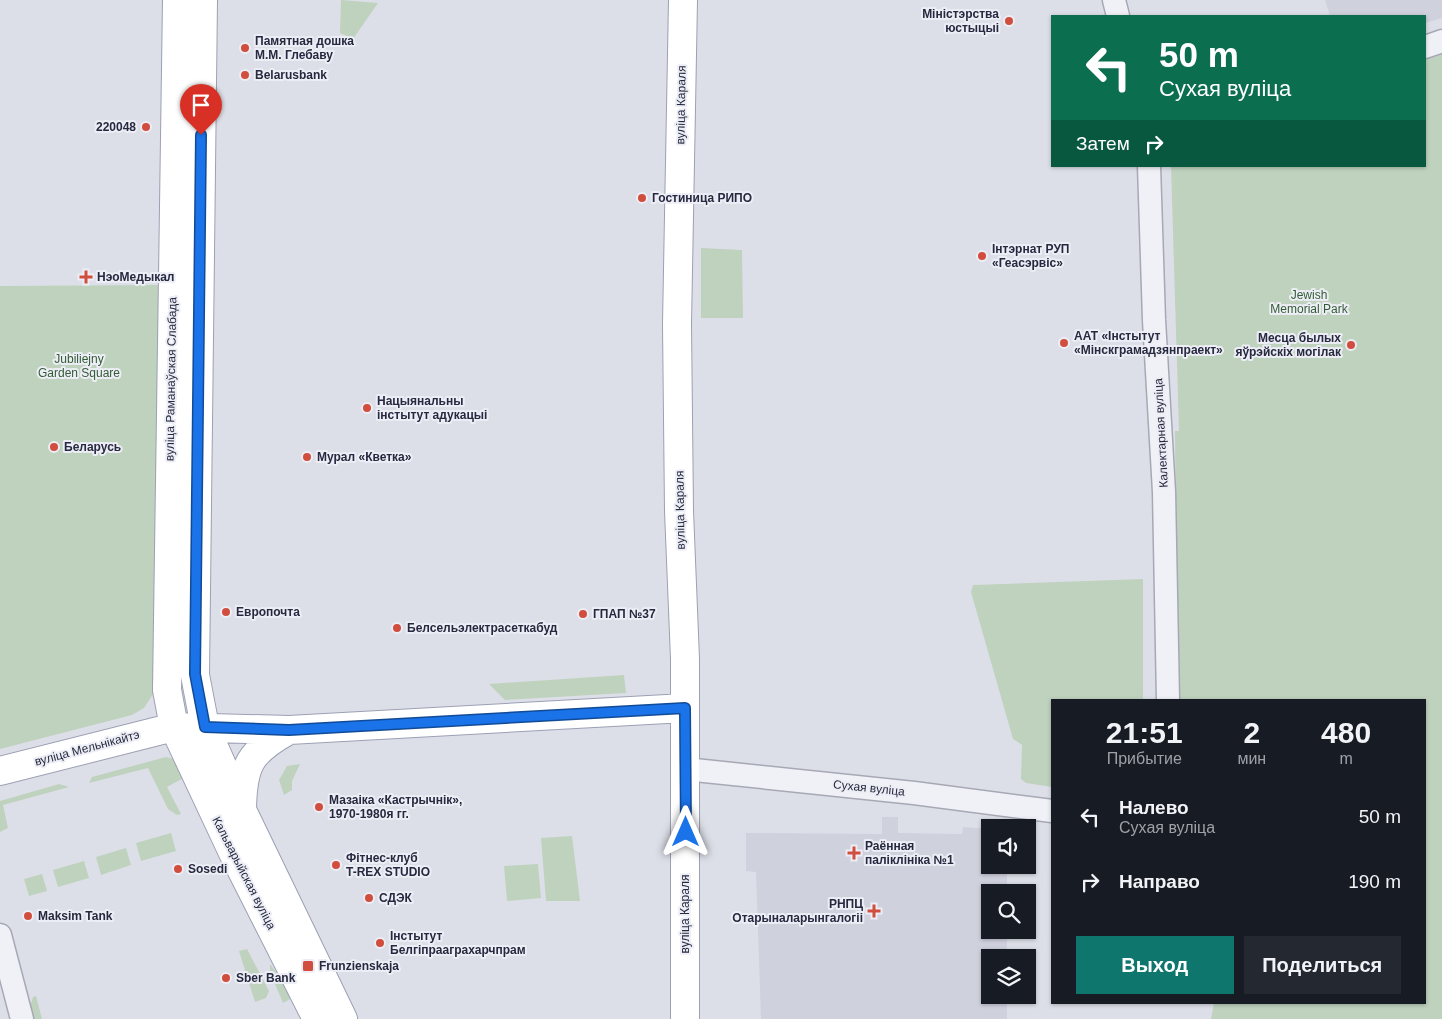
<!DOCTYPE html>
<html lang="ru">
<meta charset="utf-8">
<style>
:root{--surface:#171b24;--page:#242831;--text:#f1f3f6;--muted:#9ea1a6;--accent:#0f766e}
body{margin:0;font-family:Arial,sans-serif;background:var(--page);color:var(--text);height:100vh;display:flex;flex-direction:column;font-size:19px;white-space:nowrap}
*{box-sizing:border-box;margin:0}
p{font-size:16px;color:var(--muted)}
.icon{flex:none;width:28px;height:28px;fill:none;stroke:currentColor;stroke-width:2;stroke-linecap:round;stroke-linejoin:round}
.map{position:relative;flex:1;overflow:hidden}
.drawer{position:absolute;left:1051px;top:699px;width:375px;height:305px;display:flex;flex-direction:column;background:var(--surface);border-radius:0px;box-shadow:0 1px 4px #0004}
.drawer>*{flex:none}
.guide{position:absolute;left:1051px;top:15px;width:375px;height:152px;border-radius:0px;box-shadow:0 1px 4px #0004;background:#0b6e4f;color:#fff;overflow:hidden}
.controls{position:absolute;left:981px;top:819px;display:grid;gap:10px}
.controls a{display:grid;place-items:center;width:55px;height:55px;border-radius:0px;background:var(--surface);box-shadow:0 1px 4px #0004;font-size:25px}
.pin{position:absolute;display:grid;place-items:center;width:42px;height:42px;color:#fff;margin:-51px -21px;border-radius:50% 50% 50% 0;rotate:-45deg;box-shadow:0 0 5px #0007}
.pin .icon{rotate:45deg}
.me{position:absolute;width:55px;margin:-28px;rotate:0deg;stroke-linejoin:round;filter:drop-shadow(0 0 4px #0008)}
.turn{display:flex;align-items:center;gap:18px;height:105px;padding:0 25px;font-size:22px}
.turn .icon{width:65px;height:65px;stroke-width:2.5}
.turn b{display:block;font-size:35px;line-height:42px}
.then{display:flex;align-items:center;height:48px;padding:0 25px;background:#0003;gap:10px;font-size:19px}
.eta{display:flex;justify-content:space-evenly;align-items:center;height:85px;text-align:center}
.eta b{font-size:30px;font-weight:600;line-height:35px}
.button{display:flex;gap:10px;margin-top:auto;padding:10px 25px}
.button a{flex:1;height:58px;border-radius:0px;background:var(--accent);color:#fff;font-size:20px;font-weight:600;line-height:58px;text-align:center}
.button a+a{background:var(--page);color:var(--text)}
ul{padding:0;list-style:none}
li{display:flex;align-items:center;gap:15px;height:65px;padding:0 25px}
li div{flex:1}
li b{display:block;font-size:19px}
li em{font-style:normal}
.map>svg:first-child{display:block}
.built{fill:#cfd1dd}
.green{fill:#bed2be}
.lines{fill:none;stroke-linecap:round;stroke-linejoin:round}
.minor-casing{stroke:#a6a8b5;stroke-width:25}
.major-casing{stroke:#9ca0b4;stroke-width:30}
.minor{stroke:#f0f1f6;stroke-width:22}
.major{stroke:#fff;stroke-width:28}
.route-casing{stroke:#114b97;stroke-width:12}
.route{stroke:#1a73e8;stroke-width:9}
.poi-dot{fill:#d14e3e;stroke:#edeef5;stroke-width:2}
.labels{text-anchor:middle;stroke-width:4;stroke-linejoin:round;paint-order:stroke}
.poi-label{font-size:12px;font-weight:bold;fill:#26293f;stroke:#edeef5;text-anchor:start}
.street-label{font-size:12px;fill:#26293f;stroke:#edeef5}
.park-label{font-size:12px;fill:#335b36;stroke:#edeef5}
</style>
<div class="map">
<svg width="1442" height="1019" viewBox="0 0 1442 1019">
<rect width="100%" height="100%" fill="#dddfe8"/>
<path class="built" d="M1325 0H1442V18L1425 23V16H1330Z
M882 817H898V833L962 834 963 827 990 829V865H1007V892H990V930H1007V957L990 958V995H1007V1019H761L756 872 746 871V833L882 834Z"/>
<path class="green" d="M341 0 378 3 353 39 340 33Z
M1442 51V1019H1211L1214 1003 1425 1002V700H1178L1175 431H1179L1171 166H1425V56Z
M701 248 742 250 743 318H701Z
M160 285 155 691 144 708 132 715 0 749V286Z
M1143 579V700H1052V787L1026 783 1021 779 1022 745 1013 739 971 592 973 585Z
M624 675 626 693 505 700 489 684Z
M166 757 177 760 187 776 167 787 181 814 177 815 168 809 148 768 89 783 92 777Z
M300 764 292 781V790L284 795 279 780 287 766Z
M59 784 69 787 3 805 8 828 0 832V801Z
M171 833 176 851 141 861 136 843Z
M572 836 580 901H546L541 838Z
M126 848 131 865 101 875 96 857Z
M84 861 89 878 58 887 53 870Z
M538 864 541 898 507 901 504 866Z
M42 874 47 891 29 896 24 879Z
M247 949 269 991 266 998 255 1002 239 951Z
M270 964 294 997 283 1003 270 972Z
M36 996 42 1019H33L30 1007 33 997Z"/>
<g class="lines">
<defs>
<path id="minor" d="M1114 0 1118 16
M1425 47 1442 41
M1149 166 1154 320 1164 492 1168 700
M685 769 914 793 1052 811
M0 935 22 1019"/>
<path id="major" d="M177 0 167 690 174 727 234 855 317 1019
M203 0 195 675 205 727 242 810 343 1019
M683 0 677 324 679 511 685 659V1019
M0 771 174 727 289 730 685 708
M242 808C243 765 249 752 289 730"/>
</defs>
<use href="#minor" class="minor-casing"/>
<use href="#major" class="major-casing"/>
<use href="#minor" class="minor"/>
<use href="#major" class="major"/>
</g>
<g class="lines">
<defs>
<path id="route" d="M201 135 195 674 205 727 289 730 685 708 686 832"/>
</defs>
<use href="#route" class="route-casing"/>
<use href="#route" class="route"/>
</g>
<g class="poi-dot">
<circle cx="1009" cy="21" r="5"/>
<circle cx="245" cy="48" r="5"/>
<circle cx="245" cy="75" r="5"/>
<circle cx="146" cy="127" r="5"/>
<circle cx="642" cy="198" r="5"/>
<circle cx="982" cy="256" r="5"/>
<path d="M83.5 269.5h5v5h5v5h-5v5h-5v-5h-5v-5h5z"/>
<circle cx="1064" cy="343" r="5"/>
<circle cx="1351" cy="345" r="5"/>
<circle cx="367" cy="408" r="5"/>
<circle cx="54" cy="447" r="5"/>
<circle cx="307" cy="457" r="5"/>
<circle cx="226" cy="612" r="5"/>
<circle cx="583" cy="614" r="5"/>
<circle cx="397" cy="628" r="5"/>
<circle cx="319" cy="807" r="5"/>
<path d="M851.5 845.5h5v5h5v5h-5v5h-5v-5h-5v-5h5z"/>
<circle cx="336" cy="865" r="5"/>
<circle cx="178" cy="869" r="5"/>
<circle cx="369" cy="898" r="5"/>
<path d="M871.5 903.5h5v5h5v5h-5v5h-5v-5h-5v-5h5z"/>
<circle cx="28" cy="916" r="5"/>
<circle cx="380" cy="943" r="5"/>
<rect x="302" y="960" width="12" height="12" rx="2.5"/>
<circle cx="226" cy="978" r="5"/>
</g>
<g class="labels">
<g class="poi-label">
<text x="999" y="18" text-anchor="end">Міністэрства<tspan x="999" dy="14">юстыцыі</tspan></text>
<text x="255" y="45">Памятная дошка<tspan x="255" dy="14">М.М. Глебаву</tspan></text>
<text x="255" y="79">Belarusbank</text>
<text x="136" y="131" text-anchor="end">220048</text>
<text x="652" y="202">Гостиница РИПО</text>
<text x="992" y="253">Інтэрнат РУП<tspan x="992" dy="14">«Геасэрвіс»</tspan></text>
<text x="97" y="281">НэоМедыкал</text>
<text x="1074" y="340">ААТ «Інстытут<tspan x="1074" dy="14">«Мінскграмадзянпраект»</tspan></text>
<text x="1341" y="342" text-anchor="end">Месца былых<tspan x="1341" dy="14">яўрэйскіх могілак</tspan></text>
<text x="377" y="405">Нацыянальны<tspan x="377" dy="14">інстытут адукацыі</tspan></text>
<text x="64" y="451">Беларусь</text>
<text x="317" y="461">Мурал «Кветка»</text>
<text x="236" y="616">Европочта</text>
<text x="593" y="618">ГПАП №37</text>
<text x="407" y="632">Белсельэлектрасеткабуд</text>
<text x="329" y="804">Мазаіка «Кастрычнік»,<tspan x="329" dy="14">1970-1980я гг.</tspan></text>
<text x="865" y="850">Раённая<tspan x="865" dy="14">паліклініка №1</tspan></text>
<text x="346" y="862">Фітнес-клуб<tspan x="346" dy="14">T-REX STUDIO</tspan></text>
<text x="188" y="873">Sosedi</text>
<text x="379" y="902">СДЭК</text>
<text x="863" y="908" text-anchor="end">РНПЦ<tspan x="863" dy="14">Отарыналарынгалогіі</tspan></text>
<text x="38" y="920">Maksim Tank</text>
<text x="390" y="940">Інстытут<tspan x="390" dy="14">Белгіпрааграхарчпрам</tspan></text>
<text x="319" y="970">Frunzienskaja</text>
<text x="236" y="982">Sber Bank</text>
</g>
<g class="street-label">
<text transform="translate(681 105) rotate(-89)" y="4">вуліца Караля</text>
<text transform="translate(171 379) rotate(-89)" y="4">вуліца Раманаўская Слабада</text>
<text transform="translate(1161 433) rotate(-93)" y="4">Калектарная вуліца</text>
<text transform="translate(680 510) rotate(-91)" y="4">вуліца Караля</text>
<text transform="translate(87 748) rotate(-15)" y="4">вуліца Мельнікайтэ</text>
<text transform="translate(869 788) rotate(6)" y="4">Сухая вуліца</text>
<text transform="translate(244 873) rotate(63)" y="4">Кальварыйская вуліца</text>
<text transform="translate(685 914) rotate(-90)" y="4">вуліца Караля</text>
</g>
<g class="park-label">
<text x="1309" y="299">Jewish<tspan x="1309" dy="14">Memorial Park</tspan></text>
<text x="79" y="363">Jubiliejny<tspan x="79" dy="14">Garden Square</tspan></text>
</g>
</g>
</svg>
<div class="controls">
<a><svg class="icon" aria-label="sound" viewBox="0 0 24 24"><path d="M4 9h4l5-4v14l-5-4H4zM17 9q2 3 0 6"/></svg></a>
<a><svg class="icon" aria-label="search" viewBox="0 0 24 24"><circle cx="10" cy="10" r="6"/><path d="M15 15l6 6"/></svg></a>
<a><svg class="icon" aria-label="layers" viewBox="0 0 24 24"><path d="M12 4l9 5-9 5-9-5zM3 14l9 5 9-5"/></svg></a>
</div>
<div class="pin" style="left:201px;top:135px;background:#d93025"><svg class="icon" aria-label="arrive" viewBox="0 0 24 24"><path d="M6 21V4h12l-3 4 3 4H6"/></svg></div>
<svg class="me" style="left:686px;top:832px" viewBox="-20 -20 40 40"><path d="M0-17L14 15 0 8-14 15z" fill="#1a73e8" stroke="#fff" stroke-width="4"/></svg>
<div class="guide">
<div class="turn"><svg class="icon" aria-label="left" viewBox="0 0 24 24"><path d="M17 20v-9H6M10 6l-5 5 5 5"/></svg><div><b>50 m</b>Сухая вуліца</div></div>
<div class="then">Затем<svg class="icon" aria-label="right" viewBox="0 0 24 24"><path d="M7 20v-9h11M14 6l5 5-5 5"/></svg></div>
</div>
<section class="drawer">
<div class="eta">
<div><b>21:51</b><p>Прибытие</p></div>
<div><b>2</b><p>мин</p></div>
<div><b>480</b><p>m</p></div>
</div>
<ul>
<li><svg class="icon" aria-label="left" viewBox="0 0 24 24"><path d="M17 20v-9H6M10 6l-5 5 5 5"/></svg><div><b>Налево</b><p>Сухая вуліца</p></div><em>50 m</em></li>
<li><svg class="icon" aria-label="right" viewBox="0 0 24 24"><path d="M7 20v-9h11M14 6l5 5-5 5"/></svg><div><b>Направо</b></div><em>190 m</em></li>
</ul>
<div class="button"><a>Выход</a><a>Поделиться</a></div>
</section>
</div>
